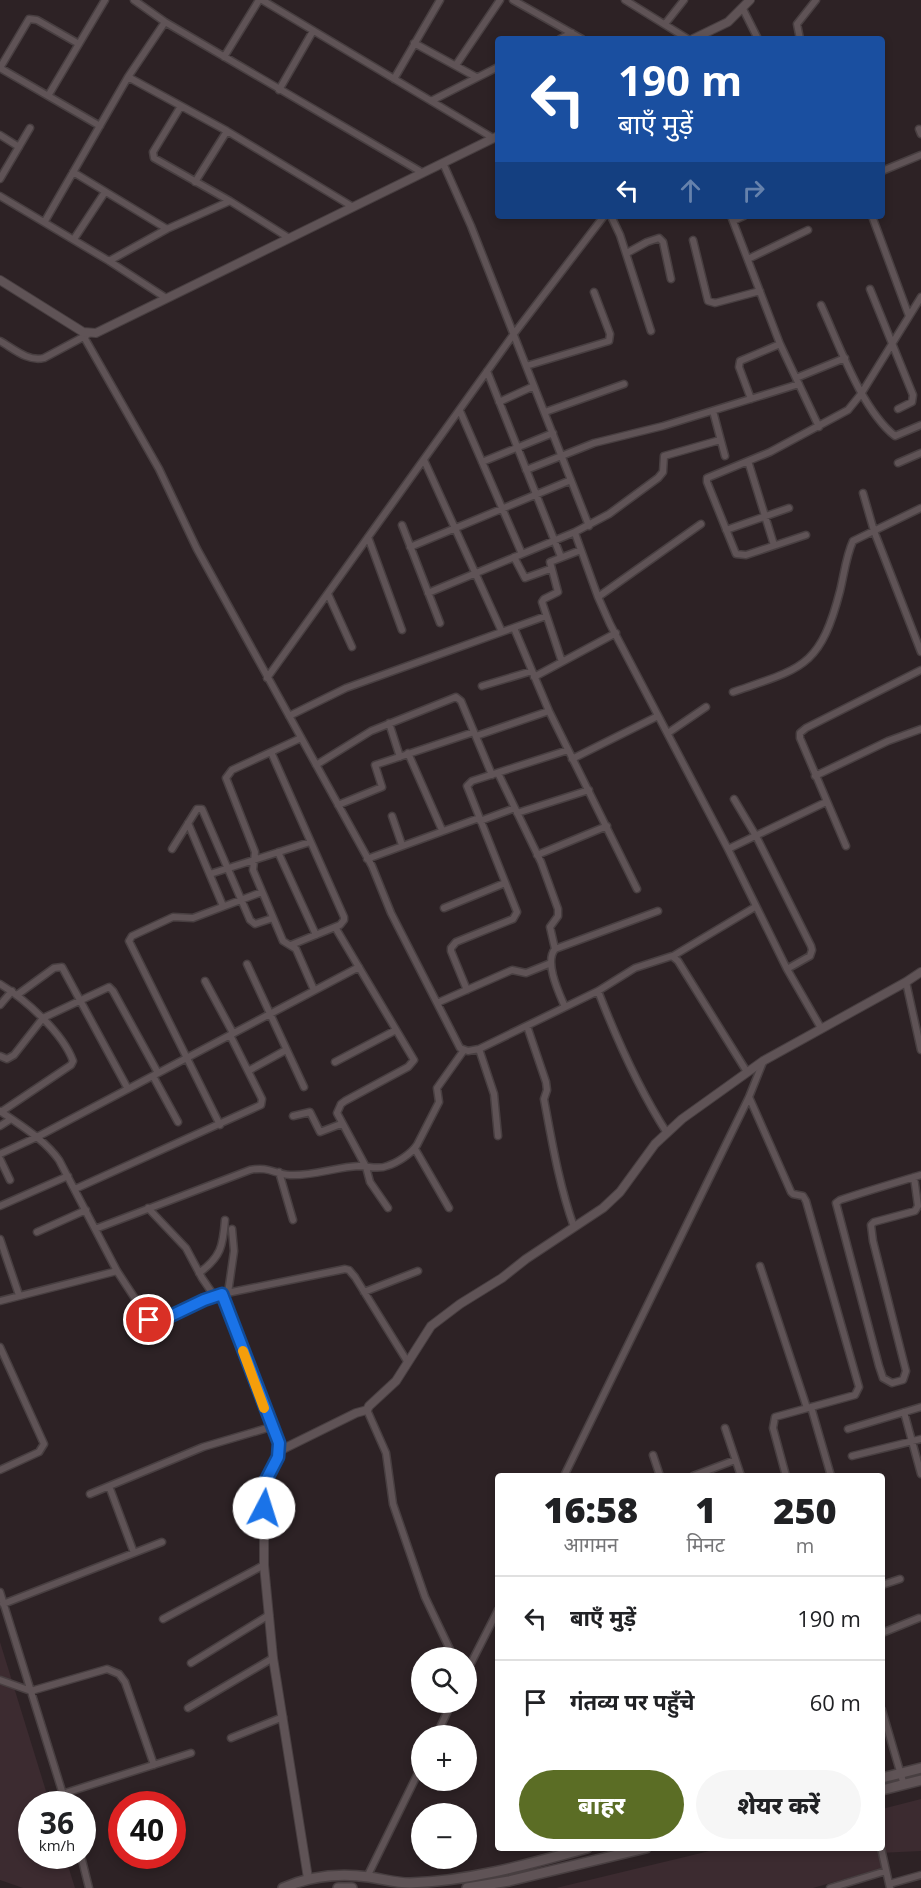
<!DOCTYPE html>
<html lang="hi">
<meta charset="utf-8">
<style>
:root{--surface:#fff;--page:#f6f6f6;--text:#202124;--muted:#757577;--line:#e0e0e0;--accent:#5b6d25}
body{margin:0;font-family:"Open Sans","Noto Sans Devanagari",sans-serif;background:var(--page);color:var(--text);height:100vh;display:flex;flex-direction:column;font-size:22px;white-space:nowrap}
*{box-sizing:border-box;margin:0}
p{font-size:20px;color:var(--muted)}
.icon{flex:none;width:33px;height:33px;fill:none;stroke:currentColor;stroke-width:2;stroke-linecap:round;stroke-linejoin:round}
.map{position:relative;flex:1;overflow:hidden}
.drawer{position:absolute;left:495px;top:1473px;width:390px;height:378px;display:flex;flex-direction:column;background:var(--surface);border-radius:6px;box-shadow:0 3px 9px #0003}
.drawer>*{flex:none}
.top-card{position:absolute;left:495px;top:36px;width:390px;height:183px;border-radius:6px;box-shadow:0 3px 9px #0003;background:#1a4fa0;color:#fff;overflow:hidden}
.fabs{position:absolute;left:411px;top:1647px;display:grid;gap:12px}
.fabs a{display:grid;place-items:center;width:66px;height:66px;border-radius:50%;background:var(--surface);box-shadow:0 3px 9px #0003;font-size:30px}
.speed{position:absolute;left:18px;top:1791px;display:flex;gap:12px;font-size:30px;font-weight:700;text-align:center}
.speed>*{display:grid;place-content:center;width:78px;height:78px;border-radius:50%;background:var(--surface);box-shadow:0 3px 9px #0003;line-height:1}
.speed small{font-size:15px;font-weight:400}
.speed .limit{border:9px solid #d22;background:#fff;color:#111}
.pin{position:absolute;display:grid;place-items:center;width:51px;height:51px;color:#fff;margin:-26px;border:3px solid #fff;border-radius:50%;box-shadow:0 2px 6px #0007}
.me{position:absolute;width:66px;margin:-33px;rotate:5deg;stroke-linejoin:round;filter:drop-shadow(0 0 4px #0008)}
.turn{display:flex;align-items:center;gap:21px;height:126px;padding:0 24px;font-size:27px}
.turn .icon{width:78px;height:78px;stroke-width:2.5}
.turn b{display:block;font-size:42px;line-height:51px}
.lanes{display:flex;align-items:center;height:57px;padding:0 24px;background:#0003;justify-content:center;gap:30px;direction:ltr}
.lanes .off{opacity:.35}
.eta{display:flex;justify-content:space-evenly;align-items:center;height:102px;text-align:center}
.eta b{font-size:36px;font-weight:800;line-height:42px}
.cta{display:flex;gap:12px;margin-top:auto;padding:12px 24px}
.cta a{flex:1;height:69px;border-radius:36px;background:var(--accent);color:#fff;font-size:24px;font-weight:800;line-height:69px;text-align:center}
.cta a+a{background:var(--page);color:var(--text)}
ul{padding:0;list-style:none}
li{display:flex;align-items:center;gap:18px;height:84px;padding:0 24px;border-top:2px solid var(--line)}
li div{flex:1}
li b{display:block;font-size:22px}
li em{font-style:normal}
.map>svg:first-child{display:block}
.built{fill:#3c2b30}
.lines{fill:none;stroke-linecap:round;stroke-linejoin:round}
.minor-casing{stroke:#483f41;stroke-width:9}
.tertiary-casing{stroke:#483f41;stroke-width:10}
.secondary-casing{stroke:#483f41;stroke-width:12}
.minor{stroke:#5f5356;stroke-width:6}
.tertiary{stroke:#5f5356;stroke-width:8}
.secondary{stroke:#5f5356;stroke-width:9}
.route-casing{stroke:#114b97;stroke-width:15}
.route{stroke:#1a73e8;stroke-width:10}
.slow{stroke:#f59e0b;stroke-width:10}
</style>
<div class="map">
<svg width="921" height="1888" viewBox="0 0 921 1888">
<rect width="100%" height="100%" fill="#2d2225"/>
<path class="built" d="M0 1642 50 1804H32V1856H65L75 1888H23L0 1880Z
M921 1799V1851L879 1853 884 1868 813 1888H556L722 1848H882V1809Z"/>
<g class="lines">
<defs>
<path id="minor" d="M134 0 165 22 423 173
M262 0 493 138
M513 0 582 39
M625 0 688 39
M743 9 758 39
M665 24 684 0
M560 39 572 33
M800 39 797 24 816 0
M414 43 476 77
M224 57 259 0
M456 65 500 0
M0 68 100 126
M0 68 29 19 37 20 79 44
M128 77 227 131 353 207
M394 79 440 0
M279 90 313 31
M48 96 105 0
M431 101 498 67
M181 106 153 152 154 158 230 201 289 238
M919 129 921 134
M0 135 19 147
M443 163 471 226 589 526
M882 171 921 155
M73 172 167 229
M0 179 30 128
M195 182 227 131
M0 196 109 261 166 298
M611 216 620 235 651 331
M731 216 780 344 819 427
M872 216 909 316
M45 221 128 77 165 22
M733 221 744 216
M74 239 105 192
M693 240 708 301 715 303 760 291
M627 253 647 242 659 238 663 242 671 279
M748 259 808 230
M109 261 167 229 230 201
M870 289 913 395 912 402 898 409
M821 305C839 344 861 409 895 436L921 425
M84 337 159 469 197 549 372 866 391 913 460 1048 468 1051 479 1049 598 991 635 968 672 956 678 961 747 1072
M0 341C14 349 28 362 44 358L87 335
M526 366 609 341 610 334 594 292
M487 371 561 557
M796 378 845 358
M751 399 739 367 740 361 780 344
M499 402 534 386
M460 411 522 554
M713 411 725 456
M545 412 624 384
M720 440 664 456 663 472 658 478 609 514 575 532 576 536 598 597 610 624 728 849 787 969 821 1028
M424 460 502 632
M748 461 774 545
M482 462 553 433
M898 463 921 453
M526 470 594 443 663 426 799 384
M863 493 874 531 921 652
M402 525 440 623
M726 530 789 508
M806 535 746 555 736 554 707 482V478L770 452 848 410 861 394 921 297
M368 537 402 630
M410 547 571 480
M514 557 525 578 550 569
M428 593 575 532
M328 594 352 647
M598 597 701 524
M514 628 549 711 637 889
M562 662 542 602 544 599 558 592 550 562 581 550
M534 677 616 633
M267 678 513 335 604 216
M482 686 532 671
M733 692C802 668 820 668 840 591 844 575 846 556 853 541L921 508
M289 716 346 688 546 616
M389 723 400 757
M668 733 706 707
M476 736 549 711
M301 738 232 770 226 778 255 852 253 870 283 941 296 949 314 990
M271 752 344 917V920L340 925 291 945
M408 753 442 830
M572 759 658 716
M316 765 371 731 456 697 461 701 492 775
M498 773 541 862 558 909V916L550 927 555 949
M815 776 888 741 921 729
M734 799 756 836 811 946 812 950 810 956 787 969
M338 805 382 787 375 765 474 732
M517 813 589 790
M392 816 402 845
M480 821 515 808
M188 823 223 906
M846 846 800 738V733L806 728 921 670
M172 849 197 809H202L250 920 255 924 273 918
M728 849 826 802
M278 852 316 935
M537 855 607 826
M367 859 479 818
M210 874 310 842
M444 908 505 883
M335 927 414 1060 408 1067 345 1101 341 1104 337 1113 366 1167 370 1182 388 1208
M673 956 755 907
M247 964 304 1087
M205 981 233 1033
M906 982 921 1050
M0 984C25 999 63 1033 73 1061L71 1065 1 1112
M467 990 451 951V948L456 942 513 919 517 912 467 786 472 781 568 750
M598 991C617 1040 638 1088 667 1133
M17 995 54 968 62 967 128 1089
M437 1003 512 970 526 973 551 963
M0 1005 12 991
M565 1007C559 993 544 962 555 949L658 911
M527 1026 546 1082 547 1090 544 1099C552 1142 559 1185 574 1227
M479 1049 494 1094 498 1136
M0 1056 7 1059 14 1055 43 1018 109 987 113 991 158 1073
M335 1062 396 1030
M248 1071 286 1050
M153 1076 178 1122
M749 1097 791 1192 793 1194 803 1196 806 1201 859 1387 855 1395 775 1417 773 1428 786 1476
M0 1111C21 1126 44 1139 59 1160L117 1271 149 1320 158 1322 222 1294 345 1269 349 1270 355 1277 407 1361
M293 1116 310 1112 320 1132 341 1124
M220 1125 129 941 132 936 173 917 193 918 262 892
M0 1126 11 1119
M415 1149 449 1208
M0 1154 37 1137 359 967
M0 1159 10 1180
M279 1172 293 1220
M914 1177 918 1206 915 1211 874 1222 871 1225 873 1241 906 1371 903 1380 892 1383 883 1378 879 1366 836 1203 840 1200C867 1191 894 1183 921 1175
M75 1189 261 1105 262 1099 230 1035
M0 1206 68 1176
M148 1208 186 1248 202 1278 215 1297
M95 1229 250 1170C269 1166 274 1174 290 1175 314 1176 336 1167 359 1166 369 1166 378 1170 387 1166 397 1163 411 1154 417 1145L439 1102 437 1088 464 1050
M37 1232 86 1210
M0 1239 19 1295
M760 1266 807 1408
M199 1273C221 1257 223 1246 225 1220
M364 1292 418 1271
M228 1293 234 1251 232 1229
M222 1294 279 1443V1451
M0 1301 117 1271
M0 1347 44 1444 39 1452 0 1470
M811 1407 831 1476
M367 1410 386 1453 393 1504 425 1597 454 1658
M904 1412 921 1474
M725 1428 741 1476
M848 1429 921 1407
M653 1455 660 1476
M852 1456 921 1439
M564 1476 749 1097 763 1062
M693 1476 735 1460
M109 1486 134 1553
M90 1494 203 1447 271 1427
M882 1585 900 1579
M0 1592 66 1804
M3 1604 162 1542
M163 1619 264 1565
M882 1633 919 1618
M191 1663 269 1615
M466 1673 498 1610
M0 1680 31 1691 107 1669 119 1674 125 1682 154 1765
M188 1708 273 1658
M882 1710 904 1785
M436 1736 452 1702
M231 1738 283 1717
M62 1794 191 1753
M881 1848 890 1888
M81 1856 89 1888
M367 1877 422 1765
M889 1884 921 1875
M830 1888 886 1871"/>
<path id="tertiary" d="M693 39 728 22 750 0
M0 280 83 332 96 333 498 136
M308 1878 273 1658 264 1565V1484L279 1451 356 1413 367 1410 369 1406 396 1381 431 1326 460 1304 502 1278 526 1259 603 1208 620 1192 655 1144 682 1119 763 1061 906 982 921 972"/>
<path id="secondary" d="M882 1778 921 1768
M882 1790 921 1780
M283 1888C310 1876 340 1873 369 1877 383 1879 396 1883 410 1883 471 1881 529 1864 587 1848
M338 1888H352
M467 1888 509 1881 646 1848"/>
</defs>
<use href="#minor" class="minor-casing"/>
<use href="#tertiary" class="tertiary-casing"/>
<use href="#secondary" class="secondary-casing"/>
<use href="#minor" class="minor"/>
<use href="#tertiary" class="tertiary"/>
<use href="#secondary" class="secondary"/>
</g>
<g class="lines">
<defs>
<path id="route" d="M149 1320 158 1322 204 1300 222 1294 279 1443 278 1457 264 1484V1508"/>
</defs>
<use href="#route" class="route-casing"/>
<use href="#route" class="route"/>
<path class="slow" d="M243 1351 264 1408"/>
</g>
</svg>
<div class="fabs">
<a><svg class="icon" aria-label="search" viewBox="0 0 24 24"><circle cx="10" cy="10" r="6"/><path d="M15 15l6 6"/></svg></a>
<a>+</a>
<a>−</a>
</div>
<div class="speed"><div>36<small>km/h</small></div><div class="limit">40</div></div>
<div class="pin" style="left:149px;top:1320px;background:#d93025"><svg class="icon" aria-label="arrive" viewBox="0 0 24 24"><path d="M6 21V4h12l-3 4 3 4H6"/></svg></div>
<svg class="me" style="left:264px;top:1508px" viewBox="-20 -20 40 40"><circle r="19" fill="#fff"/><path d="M0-13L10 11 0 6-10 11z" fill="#1a73e8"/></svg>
<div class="top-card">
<div class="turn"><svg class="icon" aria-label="left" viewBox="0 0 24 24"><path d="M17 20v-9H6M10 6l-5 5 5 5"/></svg><div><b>190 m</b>बाएँ मुड़ें</div></div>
<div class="lanes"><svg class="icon" aria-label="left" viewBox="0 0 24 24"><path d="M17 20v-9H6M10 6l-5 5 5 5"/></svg><svg class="icon off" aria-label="ahead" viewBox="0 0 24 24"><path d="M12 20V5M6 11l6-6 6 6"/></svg><svg class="icon off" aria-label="right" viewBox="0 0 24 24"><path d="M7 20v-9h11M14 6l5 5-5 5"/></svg></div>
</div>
<section class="drawer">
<div class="eta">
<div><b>16:58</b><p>आगमन</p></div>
<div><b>1</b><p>मिनट</p></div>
<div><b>250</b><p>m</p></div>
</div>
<ul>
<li><svg class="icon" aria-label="left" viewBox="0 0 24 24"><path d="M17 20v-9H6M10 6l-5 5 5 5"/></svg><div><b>बाएँ मुड़ें</b></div><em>190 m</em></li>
<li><svg class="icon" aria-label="arrive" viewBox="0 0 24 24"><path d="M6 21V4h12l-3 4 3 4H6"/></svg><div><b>गंतव्य पर पहुँचे</b></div><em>60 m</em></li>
</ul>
<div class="cta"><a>बाहर</a><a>शेयर करें</a></div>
</section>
</div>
